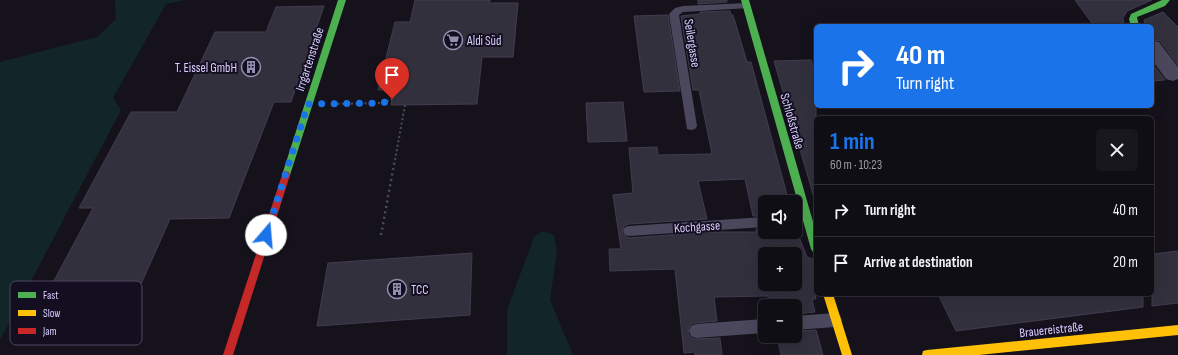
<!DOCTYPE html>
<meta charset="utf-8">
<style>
:root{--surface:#100e15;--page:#19171e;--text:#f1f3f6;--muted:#9c9ca0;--line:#302e34;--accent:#1a73e8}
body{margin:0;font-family:"Sofia Sans Condensed",sans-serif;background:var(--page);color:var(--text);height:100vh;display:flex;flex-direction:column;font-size:15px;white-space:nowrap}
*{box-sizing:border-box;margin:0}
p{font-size:13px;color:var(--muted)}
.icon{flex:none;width:22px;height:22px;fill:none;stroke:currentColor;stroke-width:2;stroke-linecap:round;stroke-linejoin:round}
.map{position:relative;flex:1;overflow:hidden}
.panel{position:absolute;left:814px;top:116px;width:340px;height:180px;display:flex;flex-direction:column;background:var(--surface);border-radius:6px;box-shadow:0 4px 16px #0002,0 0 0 1px var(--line)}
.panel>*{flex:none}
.banner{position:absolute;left:814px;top:24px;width:340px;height:84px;border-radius:6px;box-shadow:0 4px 16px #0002,0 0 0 1px var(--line);background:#1a73e8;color:#fff;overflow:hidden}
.tools{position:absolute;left:758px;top:195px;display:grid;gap:8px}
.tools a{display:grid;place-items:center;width:44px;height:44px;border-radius:6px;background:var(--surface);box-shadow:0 4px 16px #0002,0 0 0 1px var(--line);font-size:20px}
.pin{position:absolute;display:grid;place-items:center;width:34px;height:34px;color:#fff;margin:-41px -17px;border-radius:50% 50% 50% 0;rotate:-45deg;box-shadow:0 0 4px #0007}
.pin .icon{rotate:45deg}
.me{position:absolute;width:44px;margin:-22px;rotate:18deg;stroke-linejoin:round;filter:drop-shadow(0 0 3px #0008)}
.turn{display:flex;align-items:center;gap:14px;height:84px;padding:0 16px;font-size:18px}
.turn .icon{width:52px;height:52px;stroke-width:2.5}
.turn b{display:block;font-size:28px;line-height:34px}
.round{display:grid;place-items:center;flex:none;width:42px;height:42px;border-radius:6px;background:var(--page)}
.head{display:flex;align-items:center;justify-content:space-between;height:68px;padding:0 16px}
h1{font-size:24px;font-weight:700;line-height:30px;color:var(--accent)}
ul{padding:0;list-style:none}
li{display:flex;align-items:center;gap:12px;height:52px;padding:0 16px;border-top:1px solid var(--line)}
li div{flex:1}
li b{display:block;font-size:15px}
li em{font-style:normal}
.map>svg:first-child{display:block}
.green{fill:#122628}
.building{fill:#33303e;stroke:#423c4f;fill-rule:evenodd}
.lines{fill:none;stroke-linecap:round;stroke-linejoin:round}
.path-far1{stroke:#454f5d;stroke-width:2;stroke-dasharray:2 2.5;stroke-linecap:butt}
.path{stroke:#454f5d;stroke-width:2.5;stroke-dasharray:2 3.5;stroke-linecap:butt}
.lane{fill:#4b485d;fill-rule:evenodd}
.street{fill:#4b485d;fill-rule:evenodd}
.fast{fill:#4caf50;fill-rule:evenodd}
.slow{fill:#ffc107;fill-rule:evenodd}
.jam{fill:#c62828;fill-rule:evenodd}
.route{stroke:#1a73e8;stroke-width:7;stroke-dasharray:0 12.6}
.labels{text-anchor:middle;stroke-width:4;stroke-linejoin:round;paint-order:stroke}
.poi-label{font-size:13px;fill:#d9d0fd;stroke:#130e20;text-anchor:start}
.street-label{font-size:13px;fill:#d9d0fd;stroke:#130e20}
.key{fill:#130e20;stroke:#4e4862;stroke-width:1}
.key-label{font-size:11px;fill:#d9d0fd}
</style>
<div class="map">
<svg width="1178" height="355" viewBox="0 0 1178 355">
<rect width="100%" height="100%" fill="#15121c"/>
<path class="green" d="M115 0H185L166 4 113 98 121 110 0 340V62L97 37 116 19Z
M543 231 554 235 557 252 550 300 573 355H507V310L534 237Z"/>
<path class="building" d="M415 0H490L489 3H518L513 57H482L477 104 391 105 394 90H378L395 22H410Z
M698 0H727V2L698 4Z
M1075 0H1152L1127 11 1123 18 1124 26H1094Z
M324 6 291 102H274L229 218 170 219 126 318H34L93 208H79L131 112H177L215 32H266L276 7Z
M730 11 731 15H733L747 62H751L789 202H765V216H753L745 179 698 181 707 219 629 224 624 226 622 232 625 236 629 238 710 232H757L756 229 765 228V232H795V220L799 237 807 257 816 260V292L815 293 816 299H812L815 312 795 314V306H770L768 296 714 297 717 321 695 323 690 325 688 332 690 337 695 339 720 338 722 355H695V352L684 353 675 269 610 271 609 249H621L613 195 633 193 629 148 657 147 658 155 712 154 699 90H693L681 16 700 14V12ZM765 254H795V284H765Z
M1163 12 1178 27V65L1160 41 1152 40V26H1145L1144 20Z
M668 15 680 91 644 92 634 16Z
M811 60 816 76V204L774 61Z
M1152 63 1165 80 1152 81Z
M623 102 627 141 588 142 586 103Z
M1178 251V303L1152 306V254Z
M472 253 470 315 317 326 328 263Z
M938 294H1143V307L956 331Z
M816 330 823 355H781L777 336H795V331Z"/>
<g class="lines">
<path class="path-far1" d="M333 104 383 103 392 99
M395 160 405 105"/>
<path class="path" d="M381 235 395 159"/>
<path class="lane" d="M746 3 749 4 751 6 749 8 683 12 679 15 697 126 695 129 691 130 687 129 669 14 675 8 683 6Z
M765 217V227L629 236 625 235 623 231 625 227 629 226Z
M835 313 840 315 842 320 840 325 835 327 795 330V316Z
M765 319V333L696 338 691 336 689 331 691 326 696 324Z"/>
<path class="street" d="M1152 41 1159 42 1178 67V79L1173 81 1166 79 1152 60Z"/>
<path class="fast" d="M338 0H346L290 175 289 178H283L282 175Z
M741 0H749L816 232V253L813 252 811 249Z
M1162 0H1170L1165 6 1137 17 1139 26H1131L1129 19 1131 14Z"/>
<path class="slow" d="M823 294H833L852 355H842Z
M1178 325V335L979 355H922L923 351 927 350Z"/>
<path class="jam" d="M286 171 289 172 290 175 233 355H223L282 175 283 172Z"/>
</g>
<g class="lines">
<path class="route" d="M266 235 308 104 383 103 392 99"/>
</g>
<defs>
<symbol id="supermarket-ring" viewBox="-11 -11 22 22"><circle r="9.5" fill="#130e20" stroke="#948eae" stroke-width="1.5"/><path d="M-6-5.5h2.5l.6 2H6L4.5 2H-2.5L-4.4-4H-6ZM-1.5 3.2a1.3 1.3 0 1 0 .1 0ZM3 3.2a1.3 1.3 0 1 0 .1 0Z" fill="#948eae"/></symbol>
<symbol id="building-ring" viewBox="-11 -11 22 22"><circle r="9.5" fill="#130e20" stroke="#948eae" stroke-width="1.5"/><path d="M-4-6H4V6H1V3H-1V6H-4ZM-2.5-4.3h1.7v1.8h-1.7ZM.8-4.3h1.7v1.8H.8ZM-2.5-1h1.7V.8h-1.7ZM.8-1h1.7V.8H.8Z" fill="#948eae"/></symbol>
</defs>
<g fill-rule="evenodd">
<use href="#supermarket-ring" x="442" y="29" width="22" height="22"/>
<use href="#building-ring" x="240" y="56" width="22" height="22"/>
<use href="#building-ring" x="386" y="278" width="22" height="22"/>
</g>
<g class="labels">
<g class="poi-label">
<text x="467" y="45">Aldi Süd</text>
<text x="237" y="72" text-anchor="end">T. Eissel GmbH</text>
<text x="411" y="294">TCC</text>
</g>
<g class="street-label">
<text transform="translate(693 43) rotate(81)" y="5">Seilergasse</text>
<text transform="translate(309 59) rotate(-72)" y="5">Irrgartenstraße</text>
<text transform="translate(793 121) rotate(74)" y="5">Schloßstraße</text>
<text transform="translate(697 226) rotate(-4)" y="5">Kochgasse</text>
<text transform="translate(1051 329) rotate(-6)" y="5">Brauereistraße</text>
</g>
</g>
<rect x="10" y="281" width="132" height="64" rx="6" class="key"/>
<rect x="18" y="292" width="18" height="6" fill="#4caf50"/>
<rect x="18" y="310" width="18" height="6" fill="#ffc107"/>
<rect x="18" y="328" width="18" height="6" fill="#c62828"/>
<g class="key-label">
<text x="43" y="299">Fast</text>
<text x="43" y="317">Slow</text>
<text x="43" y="335">Jam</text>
</g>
</svg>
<div class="tools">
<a><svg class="icon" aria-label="sound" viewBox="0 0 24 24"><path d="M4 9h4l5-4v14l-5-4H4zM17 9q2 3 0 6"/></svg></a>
<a>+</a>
<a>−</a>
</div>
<div class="pin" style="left:392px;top:99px;background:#d93025"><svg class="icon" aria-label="arrive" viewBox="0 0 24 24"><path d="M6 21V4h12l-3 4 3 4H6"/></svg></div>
<svg class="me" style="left:266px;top:235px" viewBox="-20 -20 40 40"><circle r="19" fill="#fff"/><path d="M0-13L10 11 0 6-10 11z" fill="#1a73e8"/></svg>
<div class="banner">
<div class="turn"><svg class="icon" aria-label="right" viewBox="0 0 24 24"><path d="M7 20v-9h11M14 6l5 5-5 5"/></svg><div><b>40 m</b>Turn right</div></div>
</div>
<section class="panel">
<div class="head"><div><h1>1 min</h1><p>60 m · 10:23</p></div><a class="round"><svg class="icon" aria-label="close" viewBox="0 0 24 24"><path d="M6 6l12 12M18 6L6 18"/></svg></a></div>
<ul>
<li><svg class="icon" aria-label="right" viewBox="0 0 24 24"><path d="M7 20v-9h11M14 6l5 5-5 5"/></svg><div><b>Turn right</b></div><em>40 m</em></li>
<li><svg class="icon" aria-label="arrive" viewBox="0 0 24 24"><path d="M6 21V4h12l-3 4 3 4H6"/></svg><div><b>Arrive at destination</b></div><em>20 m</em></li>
</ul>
</section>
</div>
